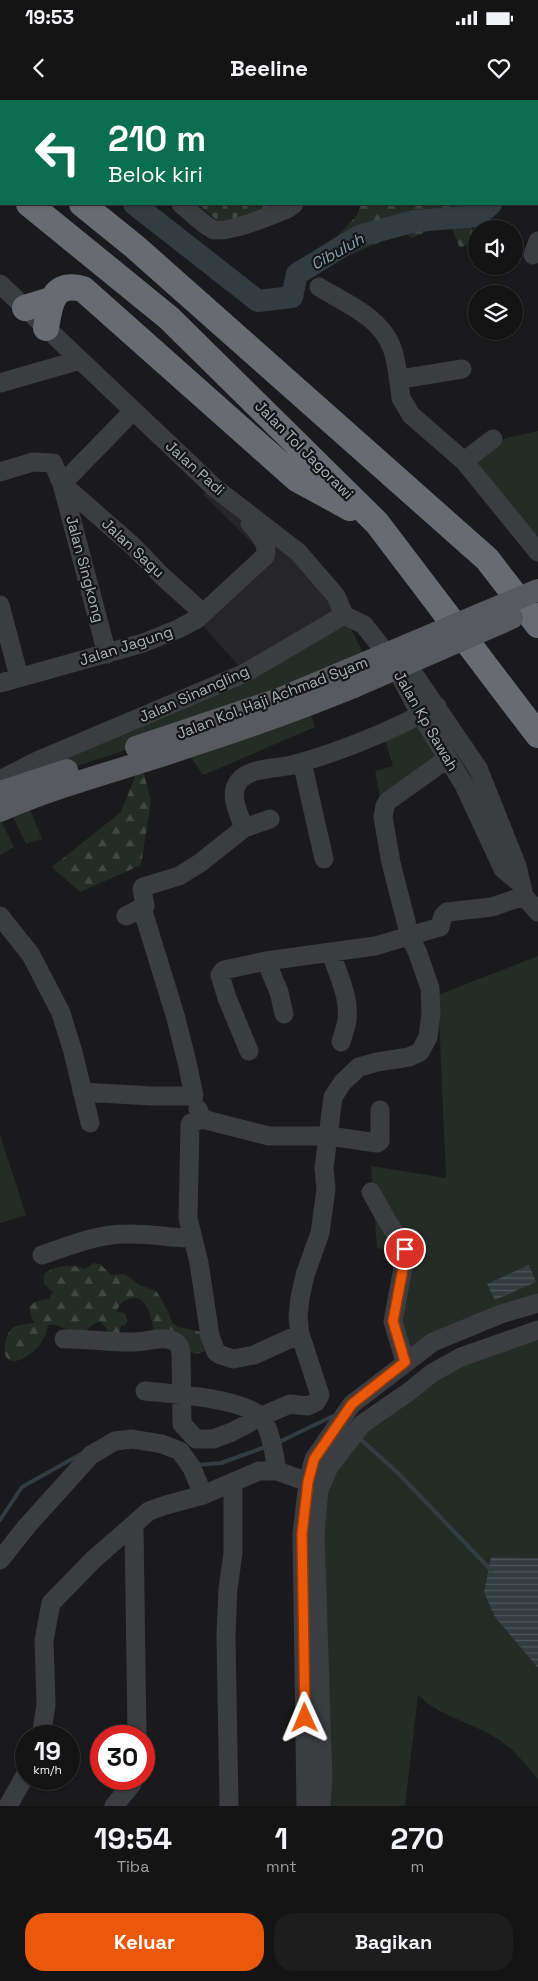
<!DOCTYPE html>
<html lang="id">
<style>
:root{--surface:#141415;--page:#1d1d1e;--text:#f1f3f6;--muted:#9d9ea0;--line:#333334;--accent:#ea580c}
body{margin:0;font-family:"Space Grotesk",sans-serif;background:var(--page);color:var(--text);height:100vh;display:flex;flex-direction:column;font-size:19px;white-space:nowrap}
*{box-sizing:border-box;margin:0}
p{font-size:16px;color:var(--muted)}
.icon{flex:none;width:28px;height:28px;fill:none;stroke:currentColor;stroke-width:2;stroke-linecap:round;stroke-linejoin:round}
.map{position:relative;height:1706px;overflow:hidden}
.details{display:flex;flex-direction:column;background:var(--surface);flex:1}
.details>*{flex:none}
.top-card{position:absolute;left:0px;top:0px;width:539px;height:105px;box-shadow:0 1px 4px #0004,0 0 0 1px var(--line);background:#0b6e4f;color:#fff;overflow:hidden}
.tools{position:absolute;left:468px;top:120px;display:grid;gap:10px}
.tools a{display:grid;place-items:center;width:55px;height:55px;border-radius:50%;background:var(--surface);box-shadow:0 1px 4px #0004,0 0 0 1px var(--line);font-size:25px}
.speed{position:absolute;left:15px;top:1625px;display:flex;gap:10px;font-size:25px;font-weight:700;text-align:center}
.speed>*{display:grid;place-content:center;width:65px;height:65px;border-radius:50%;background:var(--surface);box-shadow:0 1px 4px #0004,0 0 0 1px var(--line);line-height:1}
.speed small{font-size:12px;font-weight:400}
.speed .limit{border:8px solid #d22;background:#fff;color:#111}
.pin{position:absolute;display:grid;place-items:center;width:42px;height:42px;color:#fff;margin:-21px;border:2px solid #fff;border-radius:50%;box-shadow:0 1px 5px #0007}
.me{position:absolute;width:55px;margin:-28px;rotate:359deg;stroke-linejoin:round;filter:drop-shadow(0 0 4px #0008)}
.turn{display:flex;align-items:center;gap:18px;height:105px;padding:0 25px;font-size:22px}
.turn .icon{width:65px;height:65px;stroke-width:2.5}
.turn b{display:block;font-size:35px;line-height:42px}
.eta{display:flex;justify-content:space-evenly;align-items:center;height:85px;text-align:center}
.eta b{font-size:30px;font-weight:800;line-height:35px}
.button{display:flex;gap:10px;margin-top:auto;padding:10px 25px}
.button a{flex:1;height:58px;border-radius:20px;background:var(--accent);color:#fff;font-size:20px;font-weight:800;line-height:58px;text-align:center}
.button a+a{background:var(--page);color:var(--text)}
.status{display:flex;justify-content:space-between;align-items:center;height:35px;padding:0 25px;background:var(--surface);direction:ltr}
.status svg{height:14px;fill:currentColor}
header{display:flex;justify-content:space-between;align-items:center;height:65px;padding:0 25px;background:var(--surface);font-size:22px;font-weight:800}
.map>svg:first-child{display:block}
.built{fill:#262629}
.green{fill:#242c25}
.forest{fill:url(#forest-firs)}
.cemetery{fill:url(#cemetery-stones)}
.water{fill:url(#water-rules)}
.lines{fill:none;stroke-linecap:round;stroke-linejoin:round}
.stream{stroke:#333c41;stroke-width:4}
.river{stroke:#333c41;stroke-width:22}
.minor{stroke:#3b3d41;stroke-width:19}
.major{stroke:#585a5f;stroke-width:22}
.highway{stroke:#686b71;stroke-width:26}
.major-bridge{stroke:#585a5f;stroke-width:22}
.route-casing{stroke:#983908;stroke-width:12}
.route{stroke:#ea580c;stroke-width:9}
.labels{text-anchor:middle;stroke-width:4.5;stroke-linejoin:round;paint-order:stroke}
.street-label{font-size:15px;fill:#aeb3ba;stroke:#151517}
.water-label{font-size:16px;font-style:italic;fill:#89a2b1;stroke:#151517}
</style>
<div class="status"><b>19:53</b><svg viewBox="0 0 49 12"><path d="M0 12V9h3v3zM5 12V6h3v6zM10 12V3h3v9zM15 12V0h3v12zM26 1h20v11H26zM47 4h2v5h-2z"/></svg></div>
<header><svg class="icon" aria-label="back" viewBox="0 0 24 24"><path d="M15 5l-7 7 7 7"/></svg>Beeline<svg class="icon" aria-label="heart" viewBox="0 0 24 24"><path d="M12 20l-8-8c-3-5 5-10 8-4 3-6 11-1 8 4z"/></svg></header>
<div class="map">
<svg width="538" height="1706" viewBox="0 0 538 1706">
<defs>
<pattern id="forest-firs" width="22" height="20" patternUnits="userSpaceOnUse" patternTransform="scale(1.25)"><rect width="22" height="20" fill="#242c25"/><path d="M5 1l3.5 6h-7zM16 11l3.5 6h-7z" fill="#414843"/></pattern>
<pattern id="cemetery-stones" width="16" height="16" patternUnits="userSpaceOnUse" patternTransform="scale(1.25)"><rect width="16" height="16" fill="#242c25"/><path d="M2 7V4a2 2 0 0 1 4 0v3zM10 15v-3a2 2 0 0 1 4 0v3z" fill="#414843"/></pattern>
<pattern id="water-rules" width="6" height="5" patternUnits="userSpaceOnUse" patternTransform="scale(1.25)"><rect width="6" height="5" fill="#333c41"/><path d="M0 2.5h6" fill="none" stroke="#4e565a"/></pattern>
</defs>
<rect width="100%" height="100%" fill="#1a1a1c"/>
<path class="built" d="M215 388 298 452 344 515 245 573 197 519 263 454 203 394Z"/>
<path class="green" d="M538 331V443L476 360 506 338Z
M344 515 367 561 235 614 44 677 0 680 208 590Z
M437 606 517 766 447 660 383 713 375 671 393 666 383 633Z
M308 608 315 627 206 674H202L185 648Z
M30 710 42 739 26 744 13 717Z
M1 721 14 747 0 755V722Z
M538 856V1203L405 1262 393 1221 394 1151 377 1148 371 1066 446 1078 438 895Z
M0 1035 26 1115 0 1123Z
M538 1230V1458L491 1457 495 1517 538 1568V1679C528 1668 518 1654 506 1645 480 1624 440 1618 418 1595L405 1706H321L316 1483 329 1367 362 1324 432 1273Z"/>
<path class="forest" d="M361 104H499L494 114 471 123 474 142 460 148 449 122 412 138 403 132 343 158 333 141 357 115Z
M141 662 151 701 141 765 80 792 52 767 121 712Z
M94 1163 100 1164 111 1175 125 1174 140 1185 156 1191C163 1202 169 1211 172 1223L179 1227 203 1232 209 1250 196 1254 155 1237C151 1224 151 1189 126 1200 121 1202 118 1206 117 1212L125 1213 127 1221 125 1225 121 1226 119 1234 110 1240 106 1228 100 1221 89 1227 79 1237C69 1231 60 1223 48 1225 46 1238 40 1246 30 1254 0 1276 0 1242 12 1228 18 1224 27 1224 34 1223 33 1219 30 1215 30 1211 28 1201 43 1200 49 1199L53 1192 44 1184V1174C51 1168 64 1165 73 1166 77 1166 81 1168 85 1169Z"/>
<path class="cemetery" d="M117 0H261L264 1H106Z
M197 104H289L229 130Z"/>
<path class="water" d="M529 1165 536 1182 495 1200 487 1184Z
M491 1457 538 1458V1568L495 1517 484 1492Z"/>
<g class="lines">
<path class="stream" d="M358 1337 398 1373 491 1470
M277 1343 333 1316 336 1318
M198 1365 221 1363 268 1346
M0 1420 22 1387 81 1354"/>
<path class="river" d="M0 4 1 5
M134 104 258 201 292 197 297 174 359 136 415 121 478 116 491 104"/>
<path class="minor" d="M63 0 65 1
M524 1 526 0
M181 104C191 112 201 123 212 129 225 135 272 115 287 109L294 104
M533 155 538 141
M0 184 215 388 298 452 336 496 344 515 364 525 390 558 413 573 478 668 517 766 524 796 538 812
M319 187C345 203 381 217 392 248 396 258 397 271 399 282
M462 269 407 278 399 282 401 298 411 315 464 361 538 452
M0 283 80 260
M464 361 493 339
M0 372 33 362 53 363 62 384 107 554
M62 384 133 446 161 475 203 513
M62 384 133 311
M0 505 19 577
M391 559 421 615 464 685 503 769 520 783
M0 583 143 543 178 529 197 519 265 456C269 442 258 433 250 423
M302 662 324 759
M0 680 37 661 245 573 344 515
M244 728C239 714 228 694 239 681 250 667 276 669 292 665 343 651 391 631 437 606
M0 816 31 855 61 913 73 952 90 1023
M126 816 145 806 142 789 143 787 179 776 200 763 244 728 270 719
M331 852C337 874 350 895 347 920 346 927 343 935 341 942
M266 861 375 846 440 827 443 816 447 812 492 807 524 796
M249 951 227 898 220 875 224 870 266 861 279 892 284 914
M82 992 152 996H194L187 962 175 915 142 808
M198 1009 202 1019 269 1036H329L377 1043 380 1041V1010
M202 1019 191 1023 190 1025 188 1118 199 1163 210 1236 216 1252 221 1255 233 1259 254 1255 300 1234
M371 1092 386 1119 405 1149 404 1163 393 1221 405 1262
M42 1155C69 1146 97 1134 126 1134 148 1133 170 1138 192 1138
M64 1239C88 1238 111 1243 135 1242 148 1242 165 1234 177 1243 181 1246 180 1250 181 1254L182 1324 196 1339H213L232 1332 260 1317 290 1304 308 1306 316 1302 320 1295 300 1234 298 1217 300 1198 305 1175 320 1133 326 1089 324 1068 333 997 343 982 359 967 377 962 409 957 420 952 428 937 431 913 430 888 417 851 410 837 391 763 383 717 385 706 388 701 447 659
M145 1291C169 1293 249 1299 263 1319 270 1331 275 1357 277 1371
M134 1425 137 1636
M0 1460 27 1426 91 1355 115 1341 132 1339 162 1344 180 1351 192 1368 203 1395
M41 1636 46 1605 44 1540 51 1503 94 1459 149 1411 166 1405 203 1395 259 1371H277L308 1382 318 1390
M8 1706 26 1674
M114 1706 132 1684 134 1679
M229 1706 226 1535 228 1489 233 1453V1382
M306 1706 302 1434 308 1382 314 1359 352 1304 433 1242 501 1214 538 1203
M321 1706 323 1680 315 1434 319 1390 329 1367 362 1324 410 1291 432 1273 461 1257 538 1230"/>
<path class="major" d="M136 647 279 599 348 570
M0 692 67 670
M0 711C64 683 132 667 197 644 250 627 302 608 354 587"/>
<path class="highway" d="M0 36 1 37
M0 71 1 70
M29 104 169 218 377 423 538 635
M82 104 134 146 487 459 538 525
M25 208 51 200
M46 228C50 204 52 181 83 189L297 379 350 408"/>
<path class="major-bridge" d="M348 570 538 490
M354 587 512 518"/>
</g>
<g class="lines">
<defs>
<path id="route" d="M305 1618 302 1434 308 1382 314 1359 352 1304 405 1262 393 1221 404 1163 405 1149"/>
</defs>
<use href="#route" class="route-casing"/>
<use href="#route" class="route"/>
</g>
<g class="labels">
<g class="street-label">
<text transform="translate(304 350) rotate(45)" y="5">Jalan Tol Jagorawi</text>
<text transform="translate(195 368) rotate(42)" y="5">Jalan Padi</text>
<text transform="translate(133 448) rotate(43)" y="5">Jalan Sagu</text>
<text transform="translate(85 469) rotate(75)" y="5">Jalan Singkong</text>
<text transform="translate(126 546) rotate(-18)" y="5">Jalan Jagung</text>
<text transform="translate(194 594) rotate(-24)" y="5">Jalan Sinangling</text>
<text transform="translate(272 598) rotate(-21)" y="5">Jalan Kol. Haji Achmad Syam</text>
<text transform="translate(426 621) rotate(60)" y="5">Jalan Kp Sawah</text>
</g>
<g class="water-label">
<text transform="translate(337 151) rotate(-29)" y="6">Cibuluh</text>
</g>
</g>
</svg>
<div class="tools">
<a><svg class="icon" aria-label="sound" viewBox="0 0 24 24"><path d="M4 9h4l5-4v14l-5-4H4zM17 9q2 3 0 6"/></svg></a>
<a><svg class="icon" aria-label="layers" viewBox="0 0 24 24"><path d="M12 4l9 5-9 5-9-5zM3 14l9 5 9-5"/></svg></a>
</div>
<div class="speed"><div>19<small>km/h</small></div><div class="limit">30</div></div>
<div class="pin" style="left:405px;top:1149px;background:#d93025"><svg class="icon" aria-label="arrive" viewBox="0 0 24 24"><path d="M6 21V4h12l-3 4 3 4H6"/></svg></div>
<svg class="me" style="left:305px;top:1618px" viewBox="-20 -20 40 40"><path d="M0-17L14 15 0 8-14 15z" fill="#ea580c" stroke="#fff" stroke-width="4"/></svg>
<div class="top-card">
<div class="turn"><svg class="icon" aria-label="left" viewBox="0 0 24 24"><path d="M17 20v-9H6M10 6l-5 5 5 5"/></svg><div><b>210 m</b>Belok kiri</div></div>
</div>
</div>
<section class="details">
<div class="eta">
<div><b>19:54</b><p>Tiba</p></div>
<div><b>1</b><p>mnt</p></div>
<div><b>270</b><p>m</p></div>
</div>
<div class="button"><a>Keluar</a><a>Bagikan</a></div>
</section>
